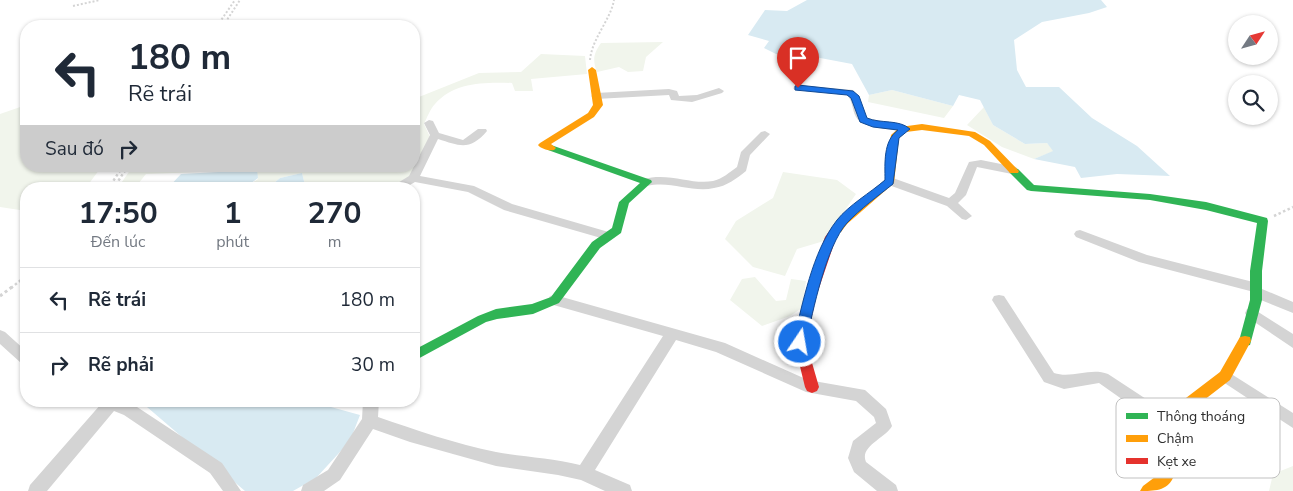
<!DOCTYPE html>
<html lang="vi">
<meta charset="utf-8">
<style>
:root{--surface:#fff;--page:#f6f6f7;--text:#1f2937;--muted:#747a83;--line:#e0e1e3}
body{margin:0;font-family:"Nunito Sans",sans-serif;background:var(--page);color:var(--text);height:100vh;display:flex;flex-direction:column;font-size:19px;white-space:nowrap}
*{box-sizing:border-box;margin:0}
p{font-size:16px;color:var(--muted)}
.icon{flex:none;width:28px;height:28px;fill:none;stroke:currentColor;stroke-width:2;stroke-linecap:round;stroke-linejoin:round}
.map{position:relative;flex:1;overflow:hidden}
.details{position:absolute;left:20px;top:182px;width:400px;height:225px;display:flex;flex-direction:column;background:var(--surface);border-radius:20px;box-shadow:0 1px 4px #0004}
.details>*{flex:none}
.banner{position:absolute;left:20px;top:20px;width:400px;height:152px;border-radius:20px;box-shadow:0 1px 4px #0004;background:#fff;color:var(--text);overflow:hidden}
.needle{width:32px;rotate:54deg}
.controls{position:absolute;left:1228px;top:15px;display:grid;gap:10px}
.controls a{display:grid;place-items:center;width:50px;height:50px;border-radius:50%;background:var(--surface);box-shadow:0 1px 4px #0004;font-size:25px}
.pin{position:absolute;display:grid;place-items:center;width:42px;height:42px;color:#fff;margin:-51px -21px;border-radius:50% 50% 50% 0;rotate:-45deg;box-shadow:0 0 5px #0007}
.pin .icon{rotate:45deg}
.me{position:absolute;width:55px;margin:-28px;rotate:12deg;stroke-linejoin:round;filter:drop-shadow(0 0 4px #0008)}
.turn{display:flex;align-items:center;gap:18px;height:105px;padding:0 25px;font-size:22px}
.turn .icon{width:65px;height:65px;stroke-width:2.5}
.turn b{display:block;font-size:35px;line-height:42px}
.then{display:flex;align-items:center;height:48px;padding:0 25px;background:#0003;gap:10px;font-size:19px}
.eta{display:flex;justify-content:space-evenly;align-items:center;height:85px;text-align:center}
.eta b{font-size:30px;font-weight:700;line-height:35px}
ul{padding:0;list-style:none}
li{display:flex;align-items:center;gap:15px;height:65px;padding:0 25px;border-top:1px solid var(--line)}
li div{flex:1}
li b{display:block;font-size:19px}
li em{font-style:normal}
.map>svg:first-child{display:block}
.green{fill:#f1f5ec}
.water{fill:#d8eaf2}
.lines{fill:none;stroke-linecap:round;stroke-linejoin:round}
.path-far2{stroke:#d4d4d4;stroke-width:2;stroke-dasharray:2 2;stroke-linecap:butt}
.path-far1{stroke:#d4d4d4;stroke-width:2.5;stroke-dasharray:2.5 2.5;stroke-linecap:butt}
.path{stroke:#d4d4d4;stroke-width:3;stroke-dasharray:3 3;stroke-linecap:butt}
.street{fill:#d4d4d4;fill-rule:evenodd}
.fast{fill:#30b455;fill-rule:evenodd}
.slow{fill:#ff9f0a;fill-rule:evenodd}
.jam{fill:#e5322d;fill-rule:evenodd}
.route{fill:#1a73e8;stroke:#114b97}
.key{fill:#fff;stroke:#c1c1c1;stroke-width:1}
.key-label{font-size:14px;fill:#2f2f2f}
</style>
<div class="map">
<svg width="1293" height="491" viewBox="0 0 1293 491">
<rect width="100%" height="100%" fill="#fff"/>
<path class="green" d="M663 42 646 57 643 71 628 72 619 67 597 72C592 59 594 53 601 43Z
M541 54 585 56 587 74 531 79 533 91H515L512 83C485 82 454 82 435 104 430 109 427 118 424 124L430 137 410 176 388 189H302L305 185 302 173 280 178 267 189H243L258 179 256 170 146 174 134 189H117L133 166H414V99L479 73 521 72Z
M892 90 953 106 944 118 868 102 869 95Z
M26 105V166H102L85 189H26V211L0 207V114Z
M984 107 993 125 1025 144 1047 143 1054 151 1034 159 1002 147 967 125Z
M783 172 837 180 856 194 824 241 797 249 785 276 753 267 725 239 736 221 773 198Z
M755 277 776 301 786 300 791 279 806 281 802 308 790 316 762 326 730 300 742 279Z
M1293 466V491H1269L1273 474Z"/>
<path class="water" d="M807 0H1101L1107 7 1089 13 1042 22 1014 40 1017 70 1026 87H1059L1092 118 1137 146 1170 176 1117 174 1081 178 1075 167 1034 159 1053 151 1047 143 1025 144 993 125 980 100 959 95 953 106 892 90 869 95 852 64 799 54H776L764 48 769 41 748 35 765 10 787 11Z
M257 170 258 178 243 189H167L181 174Z
M302 173 305 185 302 189H267L280 178Z
M140 401H309L360 415 350 441 316 478 293 491H245Z"/>
<g class="lines">
<path class="path-far2" d="M73 6 100 0
M217 26 235 0
M223 26 240 0
M590 60C592 38 610 21 614 0"/>
<path class="path-far1" d="M108 189 123 166
M113 189 128 166
M1274 216 1293 207
M11 288 26 276"/>
<path class="path" d="M0 296 12 287"/>
<path class="street" d="M798 85 853 90 860 98 867 118 909 127 910 129 905 132C892 129 862 129 856 117 852 110 853 101 847 95L795 90 793 88Z
M719 88 724 91 722 93 692 102 671 100 669 95 596 99 591 96 596 93 669 89 677 91 679 96 697 95Z
M429 120 433 121 439 133 463 140 478 129H486L487 131C470 151 460 146 438 139L420 176 474 186 512 204 612 233 614 236 612 239 608 240 504 210 468 192 415 182 403 189H388L409 176 430 135 424 123Z
M765 131 770 134 750 155 746 171C736 179 727 186 714 188 692 193 670 180 647 186L641 182 643 179C670 172 691 185 713 181 722 179 730 172 737 167L741 152 761 132Z
M981 160 1016 167 1018 170 1012 174 977 167 966 195 958 203 972 216 966 220 962 219 947 206 886 184 884 181 890 177 949 198 955 193 969 162Z
M1080 230 1147 255 1261 284 1262 289 1293 302V313L1251 296 1250 291 1139 262 1076 237 1074 234 1076 231Z
M555 295 725 343 808 380 865 390 886 409 892 426C886 438 859 446 866 462L896 485 898 491H877L854 472 848 458 853 441 876 423 874 417 856 401 806 392 716 352 676 340 595 470 630 485 632 491H605L581 480 558 475 496 466 410 442 373 429 340 480 324 491H301L303 485 328 470 362 419 363 401H379L378 417C416 430 456 444 496 452 524 457 552 458 580 465L663 336 550 304 548 300 550 296Z
M999 295 1004 296 1054 373C1072 379 1090 367 1108 374L1172 416 1174 421 1172 426 1166 428 1160 426 1099 383 1064 389 1044 382 992 300 994 296Z
M1252 308 1293 334V348L1247 317 1245 313 1247 309Z
M0 330 5 332 26 351V365L21 363 0 344Z
M1225 370 1293 413V428L1220 380 1218 376 1220 372Z
M100 401H124L134 405 222 463 241 491H223L210 473 124 415 114 411 47 491H28L30 485 101 404Z"/>
<path class="fast" d="M551 145 651 180 652 182 629 203 621 233 600 248 559 303 533 314 497 319 486 322 414 361V350L478 316 496 309 532 304 551 297 592 242 612 228 619 202 640 183 548 150 546 148Z
M1014 168 1018 169 1034 185 1150 194 1206 202 1267 218 1268 221 1262 271V300L1250 345 1245 346 1240 345 1239 341 1250 300V271L1257 223 1206 210 1150 200 1031 191 1027 190 1010 173 1009 171Z"/>
<path class="slow" d="M592 67 596 70 603 105 594 117 551 144 556 148 554 150C549 151 541 149 538 145L540 143 588 113 593 105 588 70Z
M922 124 975 132 990 141 1019 171 1018 173H1010L984 145 969 136 922 130 906 132 899 138 894 183 847 224 841 232H833L832 229 839 218 885 180 891 135 900 127Z
M1245 336 1250 337 1251 341 1230 380 1173 424 1175 442 1173 478C1167 491 1154 491 1140 491L1143 486 1159 474 1161 442 1159 421 1161 417 1220 372 1240 337Z"/>
<path class="jam" d="M837 225 842 229 836 238 817 294 806 342 819 387 817 391 812 393 807 391 805 387 794 342 805 294 825 237 833 226Z"/>
</g>
<path class="route" d="M798 85 853 91 859 96 867 118C881 124 899 119 910 129L899 138 893 184C878 196 860 209 847 223 826 246 813 311 806 342L804 346 800 347 795 346 793 342C803 303 812 252 837 220 849 205 870 193 885 180 885 163 883 141 898 130L873 127 860 122 851 98 847 95 795 90V86Z"/>
<rect x="1116" y="398" width="164" height="80" rx="8" class="key"/>
<rect x="1126" y="413" width="22" height="6" fill="#30b455"/>
<rect x="1126" y="435" width="22" height="7" fill="#ff9f0a"/>
<rect x="1126" y="458" width="22" height="6" fill="#e5322d"/>
<g class="key-label">
<text x="1157" y="421">Thông thoáng</text>
<text x="1157" y="443">Chậm</text>
<text x="1157" y="466">Kẹt xe</text>
</g>
</svg>
<div class="controls">
<a><svg class="needle" viewBox="-14 -14 28 28"><path d="M0-13l5 13h-10z" fill="#e53935"/><path d="M0 13l5-13h-10z" fill="#747a83"/></svg></a>
<a><svg class="icon" aria-label="search" viewBox="0 0 24 24"><circle cx="10" cy="10" r="6"/><path d="M15 15l6 6"/></svg></a>
</div>
<div class="pin" style="left:798px;top:88px;background:#d93025"><svg class="icon" aria-label="arrive" viewBox="0 0 24 24"><path d="M6 21V4h12l-3 4 3 4H6"/></svg></div>
<svg class="me" style="left:800px;top:342px" viewBox="-20 -20 40 40"><circle r="17" fill="#1a73e8" stroke="#fff" stroke-width="3"/><path d="M0-11L8 9 0 5-8 9z" fill="#fff"/></svg>
<div class="banner">
<div class="turn"><svg class="icon" aria-label="left" viewBox="0 0 24 24"><path d="M17 20v-9H6M10 6l-5 5 5 5"/></svg><div><b>180 m</b>Rẽ trái</div></div>
<div class="then">Sau đó<svg class="icon" aria-label="right" viewBox="0 0 24 24"><path d="M7 20v-9h11M14 6l5 5-5 5"/></svg></div>
</div>
<section class="details">
<div class="eta">
<div><b>17:50</b><p>Đến lúc</p></div>
<div><b>1</b><p>phút</p></div>
<div><b>270</b><p>m</p></div>
</div>
<ul>
<li><svg class="icon" aria-label="left" viewBox="0 0 24 24"><path d="M17 20v-9H6M10 6l-5 5 5 5"/></svg><div><b>Rẽ trái</b></div><em>180 m</em></li>
<li><svg class="icon" aria-label="right" viewBox="0 0 24 24"><path d="M7 20v-9h11M14 6l5 5-5 5"/></svg><div><b>Rẽ phải</b></div><em>30 m</em></li>
</ul>
</section>
</div>
